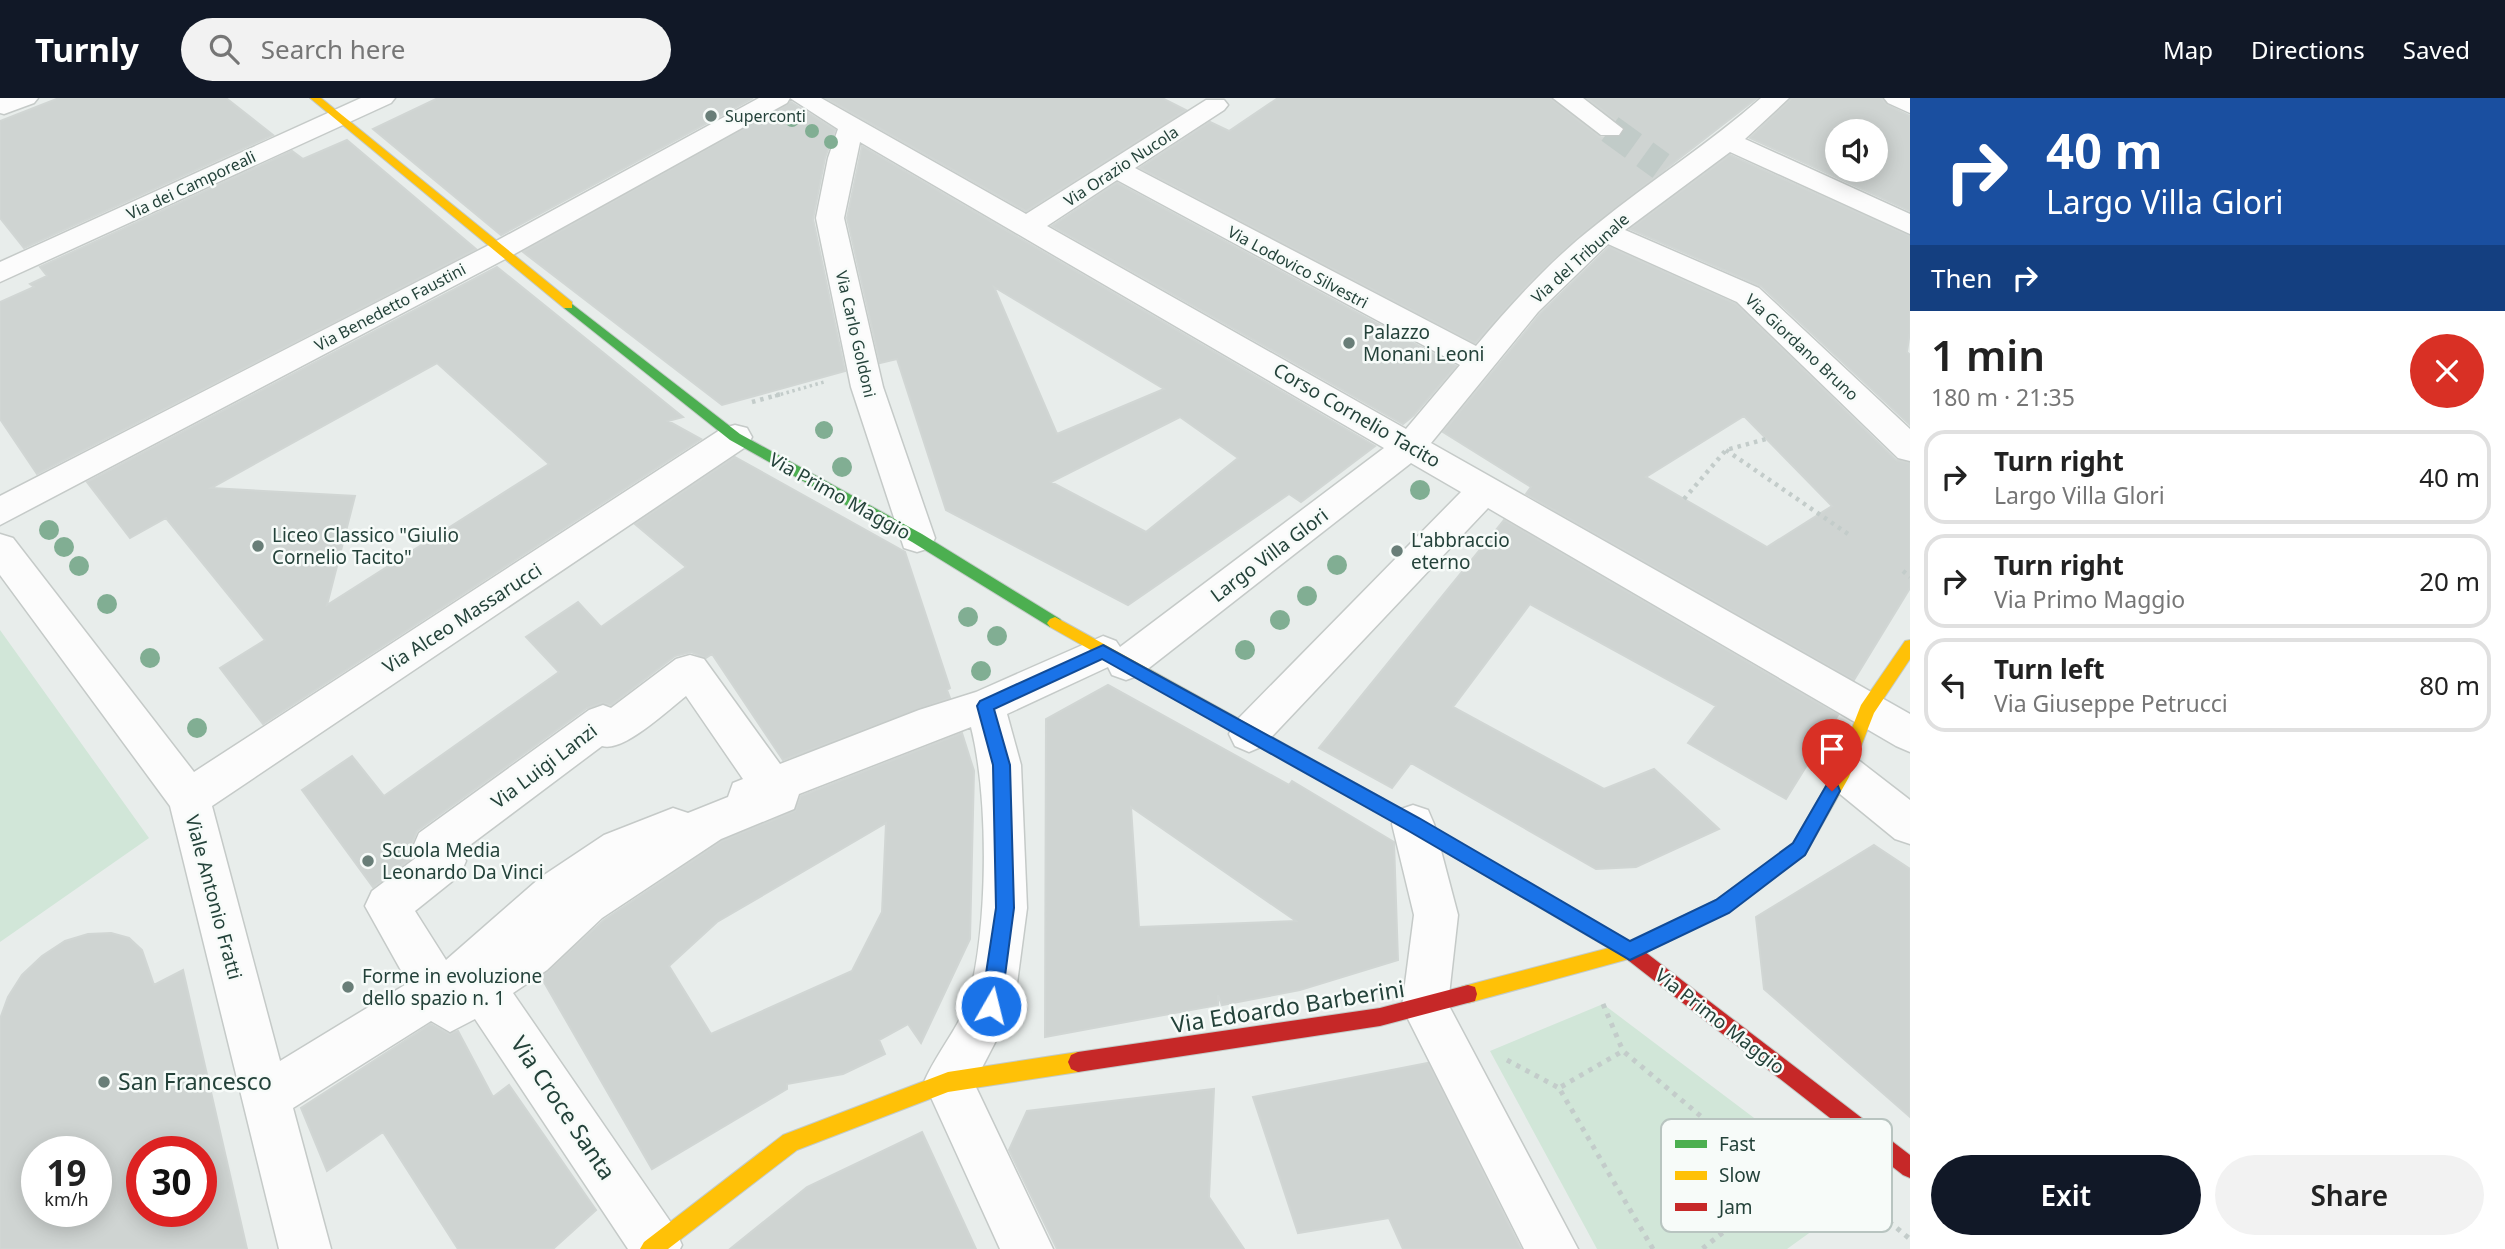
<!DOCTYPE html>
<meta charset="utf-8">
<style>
:root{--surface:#fff;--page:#f2f2f2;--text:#222;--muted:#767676;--line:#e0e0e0;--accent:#111827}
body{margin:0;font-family:"Noto Sans",sans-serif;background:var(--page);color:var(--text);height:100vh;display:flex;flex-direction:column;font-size:26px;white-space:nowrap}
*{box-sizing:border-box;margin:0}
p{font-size:23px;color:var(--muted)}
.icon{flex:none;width:38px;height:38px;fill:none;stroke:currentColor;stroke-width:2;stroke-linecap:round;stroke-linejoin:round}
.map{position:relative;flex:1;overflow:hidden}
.side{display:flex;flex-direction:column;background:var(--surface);width:595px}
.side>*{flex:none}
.banner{background:#1a4fa0;color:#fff;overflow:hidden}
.controls{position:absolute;left:1825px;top:21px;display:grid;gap:14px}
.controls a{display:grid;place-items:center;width:63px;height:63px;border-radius:50%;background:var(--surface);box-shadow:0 4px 18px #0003;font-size:35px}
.speed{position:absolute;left:21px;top:1038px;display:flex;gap:14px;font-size:35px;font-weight:700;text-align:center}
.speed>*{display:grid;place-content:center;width:91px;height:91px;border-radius:50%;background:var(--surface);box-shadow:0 4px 18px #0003;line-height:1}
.speed small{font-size:18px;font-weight:400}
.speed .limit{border:10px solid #d22;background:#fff;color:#111}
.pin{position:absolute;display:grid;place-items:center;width:60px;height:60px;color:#fff;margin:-72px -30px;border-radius:50% 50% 50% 0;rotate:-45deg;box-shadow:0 0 7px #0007}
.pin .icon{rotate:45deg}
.me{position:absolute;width:77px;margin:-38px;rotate:8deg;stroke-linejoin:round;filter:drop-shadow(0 0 5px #0008)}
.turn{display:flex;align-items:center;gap:24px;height:147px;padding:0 21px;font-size:32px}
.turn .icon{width:91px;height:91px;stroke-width:2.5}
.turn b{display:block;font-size:49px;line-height:60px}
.then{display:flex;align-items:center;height:66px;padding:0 21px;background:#0003;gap:14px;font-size:26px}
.round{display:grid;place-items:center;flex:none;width:74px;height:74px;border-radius:37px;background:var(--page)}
.overview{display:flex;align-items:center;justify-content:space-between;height:119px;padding:0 21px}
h1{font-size:42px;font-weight:600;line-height:52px}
.button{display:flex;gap:14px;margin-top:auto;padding:14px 21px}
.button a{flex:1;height:80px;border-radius:42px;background:var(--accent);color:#fff;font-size:28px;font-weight:600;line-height:80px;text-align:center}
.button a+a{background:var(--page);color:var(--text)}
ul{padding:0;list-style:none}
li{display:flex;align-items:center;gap:21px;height:94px;margin:0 14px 10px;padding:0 7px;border:4px solid var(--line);border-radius:21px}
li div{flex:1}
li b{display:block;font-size:26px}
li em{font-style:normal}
header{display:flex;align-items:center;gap:42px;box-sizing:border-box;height:98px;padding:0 35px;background:var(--accent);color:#fff}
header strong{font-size:33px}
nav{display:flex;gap:38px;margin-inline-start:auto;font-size:24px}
.search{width:490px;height:63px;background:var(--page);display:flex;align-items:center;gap:18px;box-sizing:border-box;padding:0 24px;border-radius:38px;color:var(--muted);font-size:26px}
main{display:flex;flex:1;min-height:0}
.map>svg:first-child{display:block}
.green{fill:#d1e6d8}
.building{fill:#cfd4d2;stroke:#d1d6d4;stroke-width:2;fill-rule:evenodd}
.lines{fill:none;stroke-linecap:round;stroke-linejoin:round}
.street-tunnel{stroke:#c1cbc8;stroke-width:29;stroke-dasharray:29 14;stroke-linecap:butt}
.street-casing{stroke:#c5cac8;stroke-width:3}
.fast-casing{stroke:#c3cbc8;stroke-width:2}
.slow-casing{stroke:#c3cbc8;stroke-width:2}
.jam-casing{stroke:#c3cbc8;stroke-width:2}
.path-far2{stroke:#c3ccca;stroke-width:3.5;stroke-dasharray:2.5 3.5;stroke-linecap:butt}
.path-far1{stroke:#c3ccca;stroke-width:4.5;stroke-dasharray:3.5 5;stroke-linecap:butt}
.path{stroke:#c3ccca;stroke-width:5;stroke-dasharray:4.5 6;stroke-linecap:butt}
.street{fill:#fcfcfc;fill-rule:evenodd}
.fast{fill:#4caf50;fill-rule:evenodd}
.slow{fill:#ffc107;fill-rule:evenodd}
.jam{fill:#c62828;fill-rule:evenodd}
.tree{fill:#81ae93}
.route{fill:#1a73e8;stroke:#114b97;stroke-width:2}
.poi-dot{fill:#697e78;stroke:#f7fbf9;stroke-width:2.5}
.labels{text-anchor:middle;stroke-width:5;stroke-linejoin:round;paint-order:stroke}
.far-poi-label{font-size:16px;fill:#24423a;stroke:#f7fbf9;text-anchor:start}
.far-street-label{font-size:16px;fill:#24423a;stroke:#f7fbf9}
.poi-label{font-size:19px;fill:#24423a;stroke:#f7fbf9;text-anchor:start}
.street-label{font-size:19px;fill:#24423a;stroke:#f7fbf9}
.near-street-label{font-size:23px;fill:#24423a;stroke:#f7fbf9}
.near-poi-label{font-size:23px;fill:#24423a;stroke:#f7fbf9;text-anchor:start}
.key{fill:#f7fbf9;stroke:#b8c4c0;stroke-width:2}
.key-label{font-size:19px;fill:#24423a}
</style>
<header>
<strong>Turnly</strong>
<div class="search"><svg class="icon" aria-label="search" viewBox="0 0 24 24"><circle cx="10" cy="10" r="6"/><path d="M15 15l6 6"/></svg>Search here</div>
<nav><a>Map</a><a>Directions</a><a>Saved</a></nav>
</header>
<main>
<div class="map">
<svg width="1910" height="1151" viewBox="0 0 1910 1151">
<rect width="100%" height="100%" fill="#e8edeb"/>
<path class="green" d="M0 532 149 740 0 844Z
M1603 906 1859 1099 1787 1151H1597L1490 953Z"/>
<path class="building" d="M59 0H226L273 37 24 150 0 120V23Z
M438 0H753L501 137 373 31Z
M826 0H1162L1186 12 1026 113Z
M1278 0H1550L1601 40H1619L1626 31 1587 0H1757L1578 139 1531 183 1475 245 1140 70 1210 24 1229 33Z
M1792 0H1881L1887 7 1910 18V113L1750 40ZM1838 33H1876V72H1838Z
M791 4 835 32 825 60 813 121 845 273 722 307 523 154Z
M347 42 476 151 37 376 0 321V204L34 189 30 186 47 178 40 169 292 53 303 61Z
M862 48 1375 348 1301 404 1289 396 1128 507 946 412 897 261 880 265 847 120ZM994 189 1164 291 1057 336ZM1180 319 1238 360 1146 434 1051 384Z
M1730 57 1910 138V233L1907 254 1910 257V327L1761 188 1630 131Z
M1117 85 1456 268 1414 317 1403 326 1052 128Z
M1609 149 1736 206 1896 362 1910 365V490L1854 582 1526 396 1531 389 1443 334 1540 216ZM1744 318 1832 408 1767 449 1646 379Z
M497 169 683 319 668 323 701 341 263 626 220 570 265 542 166 420 130 440 87 384ZM437 265 549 366 327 507 355 398 211 390Z
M735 359 905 454 950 590 947 592 950 600 783 662 712 556 706 560 691 554 675 558 611 607 602 605 587 610 417 733 411 748 414 758 373 789 302 692 352 658 384 698 559 574 526 539 578 504 601 529 686 469 635 426Z
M1504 422 1838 617 1786 701 1688 645 1716 608 1530 506 1453 609 1604 691 1654 671 1719 731 1636 769 1596 771 1411 665 1392 690 1319 650Z
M1108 587 1289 687 1292 683 1394 744 1398 862 1300 892 1222 907 1218 897V907L1045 939 1046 621ZM1131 709 1296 823 1139 829Z
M962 635 974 673 970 841 921 945 908 926 879 942 885 956 843 976 787 986V991L652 1071 541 879 604 822 722 743 795 713 801 698ZM886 725 882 814 852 873 711 936 669 868 717 824Z
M1874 747 1910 771V1019L1764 891 1756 819Z
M111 835 129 840 142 852 154 887 183 872 247 1151H0V921L8 899 22 877 42 858 65 843 88 836ZM37 1054H96V1113H37ZM142 1054H201V1113H142Z
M431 926 449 936 458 933 493 999 509 987 596 1112 553 1151H458L383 1034 327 1073 301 1010Z
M1428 965 1521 1151H1403L1389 1120 1298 1135 1253 999Z
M1214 991 1209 1099 1244 1151H1057L1009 1052 1027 1013Z
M922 1034 976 1151H730L807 1089Z"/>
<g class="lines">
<path class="street-tunnel" d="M1610 31 1661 68"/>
<defs>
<path id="street" d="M0 0H38L34 5 4 16 0 15Z
M361 0H395L391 5 0 184V164Z
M759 0H821L1026 116 1206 2H1224L1228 7 1224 12 1135 70 1476 248C1512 205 1551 162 1596 127 1650 83 1709 46 1761 0H1789L1745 41 1910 116V136L1730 54 1625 132 1759 190 1910 331V363L1898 360 1737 204 1608 146 1538 214 1431 345 1910 616V654L1896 648 1488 410 1263 648 1249 654 1235 648 1229 636 1235 624 1461 394 1411 365 1140 577 1126 582 1112 577 1108 569 1007 616 1021 667 1027 810 1014 908 974 985 1053 1151H1000L924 984C935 957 963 924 969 899 988 828 989 701 971 629L799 696 794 711 721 741 602 820 547 872 513 895 674 1129 682 1147 680 1151H628L475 921 450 934 431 923 293 1010 331 1151H279L170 708 0 477V436L13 440 194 674 723 330 735 327 747 330 752 339 747 348 212 708 280 963 408 885 365 808 372 793 417 759 413 749 419 735 589 612 603 607 611 610 676 561 690 557 704 561 780 666 919 612 976 594 1103 538 1116 543 1120 549 1384 350 860 44 844 120 883 289 935 440 930 450 917 454 904 450 851 289 816 120 828 60 838 31 790 0 787 5 509 159 0 427V398L489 147ZM1117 82 1460 267 1406 331 1047 128ZM686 598 743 681 733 685 728 699 688 715 673 710 604 737 541 779 446 862 415 813 460 777 466 763 462 753 602 648C623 655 668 612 686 598Z
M1553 0H1583L1623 31 1619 37H1601Z
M1884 0H1910V15L1888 5Z
M1843 656 1857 661 1910 702V746L1895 741 1829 687 1823 674 1829 661Z
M1413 707 1428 712 1434 726 1458 817 1448 906 1578 1151H1524L1402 909 1414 817 1392 726 1398 712Z"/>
<path id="fast" d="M568 203 740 336 922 436 1060 521 1063 525 1060 529H1050L912 444 730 342 564 210V204Z"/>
<path id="slow" d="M310 0H321L572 204V210H564Z
M1055 519 1384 701 1386 706 1384 711 1378 714 1372 711 1050 529 1047 525 1050 521Z
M1910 542V561L1874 615 1849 679 1805 757 1728 814 1636 859 1468 905 1461 903 1459 896 1461 889 1468 887 1628 845 1716 802 1793 745 1836 671 1861 607 1905 543Z
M1078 954 1085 957 1088 964 1085 971 1078 974 948 994 797 1052 668 1151H640L644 1144 783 1037 948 974Z"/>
<path id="jam" d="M1378 698 1636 847 1910 1057V1080L1903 1077 1624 859 1372 711 1370 706 1372 701Z
M1468 887 1475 889 1477 896 1475 903 1380 928 1078 974 1071 971 1068 964 1071 957 1078 954 1380 910Z"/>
</defs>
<use href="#street" class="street-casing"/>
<use href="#fast" class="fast-casing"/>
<use href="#slow" class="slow-casing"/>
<use href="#jam" class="jam-casing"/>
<path class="path-far2" d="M775 298 824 284"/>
<path class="path-far1" d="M752 304 781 296
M1726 352 1851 438
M1684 401 1726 352 1766 341
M1903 473 1910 479"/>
<path class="path" d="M1603 906 1623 953
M1507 962 1559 990
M1783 1087 1859 1099 1910 1141
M1653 1151 1559 990 1623 953 1783 1087 1702 1151"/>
<use href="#street" class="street"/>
<use href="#fast" class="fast"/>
<use href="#slow" class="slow"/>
<use href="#jam" class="jam"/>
</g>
<g class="tree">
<circle cx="792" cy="22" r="7"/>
<circle cx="812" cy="33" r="7"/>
<circle cx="831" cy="44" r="7"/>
<circle cx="824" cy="332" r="9"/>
<circle cx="842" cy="369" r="10"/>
<circle cx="1420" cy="392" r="10"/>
<circle cx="49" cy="432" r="10"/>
<circle cx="64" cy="449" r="10"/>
<circle cx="1337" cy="467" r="10"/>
<circle cx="79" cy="468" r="10"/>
<circle cx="1307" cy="498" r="10"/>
<circle cx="107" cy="506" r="10"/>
<circle cx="968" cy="519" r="10"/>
<circle cx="1280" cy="522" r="10"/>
<circle cx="997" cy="538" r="10"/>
<circle cx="1245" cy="552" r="10"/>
<circle cx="150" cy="560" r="10"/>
<circle cx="981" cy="573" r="10"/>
<circle cx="197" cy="630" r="10"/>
</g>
<path class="route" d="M1103 547 1419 720 1630 843 1716 802 1793 745 1826 688H1838L1840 693 1805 757 1729 815 1630 862 1407 732 1102 561 994 611 1010 667 1014 810 1001 908 998 915 991 918 984 915 981 908 996 810 993 667 977 608 980 603Z"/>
<g class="poi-dot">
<circle cx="711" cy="18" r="7"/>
<circle cx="1349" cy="245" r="7"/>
<circle cx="258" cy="448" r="7"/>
<circle cx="1397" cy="453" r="7"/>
<circle cx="368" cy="763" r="7"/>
<circle cx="348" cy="889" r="7"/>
<circle cx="104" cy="984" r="7"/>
</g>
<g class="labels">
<g class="far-poi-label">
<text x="725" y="24">Superconti</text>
</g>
<g class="far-street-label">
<text transform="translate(1121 68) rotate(-33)" y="6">Via Orazio Nucola</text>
<text transform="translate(191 87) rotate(-25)" y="6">Via dei Camporeali</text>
<text transform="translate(1580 160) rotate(-42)" y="6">Via del Tribunale</text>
<text transform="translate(1298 169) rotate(28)" y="6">Via Lodovico Silvestri</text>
<text transform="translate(390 209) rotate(-28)" y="6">Via Benedetto Faustini</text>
<text transform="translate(856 236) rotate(77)" y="6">Via Carlo Goldoni</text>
<text transform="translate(1802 249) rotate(43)" y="6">Via Giordano Bruno</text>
</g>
<g class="poi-label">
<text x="1363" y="241">Palazzo<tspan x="1363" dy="22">Monani Leoni</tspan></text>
<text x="272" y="444">Liceo Classico "Giulio<tspan x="272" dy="22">Cornelio Tacito"</tspan></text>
<text x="1411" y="449">L'abbraccio<tspan x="1411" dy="22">eterno</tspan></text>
<text x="382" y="759">Scuola Media<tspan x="382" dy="22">Leonardo Da Vinci</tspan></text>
<text x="362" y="885">Forme in evoluzione<tspan x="362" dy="22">dello spazio n. 1</tspan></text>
</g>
<g class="street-label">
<text transform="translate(1357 317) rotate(30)" y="7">Corso Cornelio Tacito</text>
<text transform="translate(840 398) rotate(29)" y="7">Via Primo Maggio</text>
<text transform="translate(1269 457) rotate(-37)" y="7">Largo Villa Glori</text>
<text transform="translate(462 520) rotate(-33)" y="7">Via Alceo Massarucci</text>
<text transform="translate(544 668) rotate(-37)" y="7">Via Luigi Lanzi</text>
<text transform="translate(214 799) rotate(75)" y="7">Viale Antonio Fratti</text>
<text transform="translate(1720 923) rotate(38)" y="7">Via Primo Maggio</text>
</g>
<g class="near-street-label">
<text transform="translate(1288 909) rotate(-9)" y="8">Via Edoardo Barberini</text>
<text transform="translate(563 1010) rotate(56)" y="8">Via Croce Santa</text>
</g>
<g class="near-poi-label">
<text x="118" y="992">San Francesco</text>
</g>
</g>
<rect x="1661" y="1021" width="231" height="113" rx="10" class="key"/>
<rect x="1675" y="1042" width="32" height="8" fill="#4caf50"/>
<rect x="1675" y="1073" width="32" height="9" fill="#ffc107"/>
<rect x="1675" y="1105" width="32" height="8" fill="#c62828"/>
<g class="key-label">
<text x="1719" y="1053">Fast</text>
<text x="1719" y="1084">Slow</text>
<text x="1719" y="1116">Jam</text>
</g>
</svg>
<div class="controls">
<a><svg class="icon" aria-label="sound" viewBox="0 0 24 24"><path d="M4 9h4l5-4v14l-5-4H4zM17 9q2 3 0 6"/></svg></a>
</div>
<div class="speed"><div>19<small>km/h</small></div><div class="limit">30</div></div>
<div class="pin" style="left:1832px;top:693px;background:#d93025"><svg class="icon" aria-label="arrive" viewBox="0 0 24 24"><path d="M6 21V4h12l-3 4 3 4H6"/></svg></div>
<svg class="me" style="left:991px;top:908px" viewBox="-20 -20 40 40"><circle r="17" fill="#1a73e8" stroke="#fff" stroke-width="3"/><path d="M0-11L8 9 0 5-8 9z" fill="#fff"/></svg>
</div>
<section class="side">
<div class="banner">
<div class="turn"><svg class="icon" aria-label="right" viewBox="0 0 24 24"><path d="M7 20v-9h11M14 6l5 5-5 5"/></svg><div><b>40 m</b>Largo Villa Glori</div></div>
<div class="then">Then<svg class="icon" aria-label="right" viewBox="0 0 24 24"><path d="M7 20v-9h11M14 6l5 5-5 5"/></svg></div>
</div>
<div class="overview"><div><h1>1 min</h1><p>180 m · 21:35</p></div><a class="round" style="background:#d93025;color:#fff"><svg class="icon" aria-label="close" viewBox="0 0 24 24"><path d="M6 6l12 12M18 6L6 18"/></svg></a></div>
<ul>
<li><svg class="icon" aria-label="right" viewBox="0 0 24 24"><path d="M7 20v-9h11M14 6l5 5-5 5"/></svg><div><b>Turn right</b><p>Largo Villa Glori</p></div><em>40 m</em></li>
<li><svg class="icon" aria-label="right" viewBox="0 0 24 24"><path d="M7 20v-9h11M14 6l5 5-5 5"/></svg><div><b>Turn right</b><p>Via Primo Maggio</p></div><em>20 m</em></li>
<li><svg class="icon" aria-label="left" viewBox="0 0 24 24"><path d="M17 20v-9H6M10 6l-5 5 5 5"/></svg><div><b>Turn left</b><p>Via Giuseppe Petrucci</p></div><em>80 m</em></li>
</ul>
<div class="button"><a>Exit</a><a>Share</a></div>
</section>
</main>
